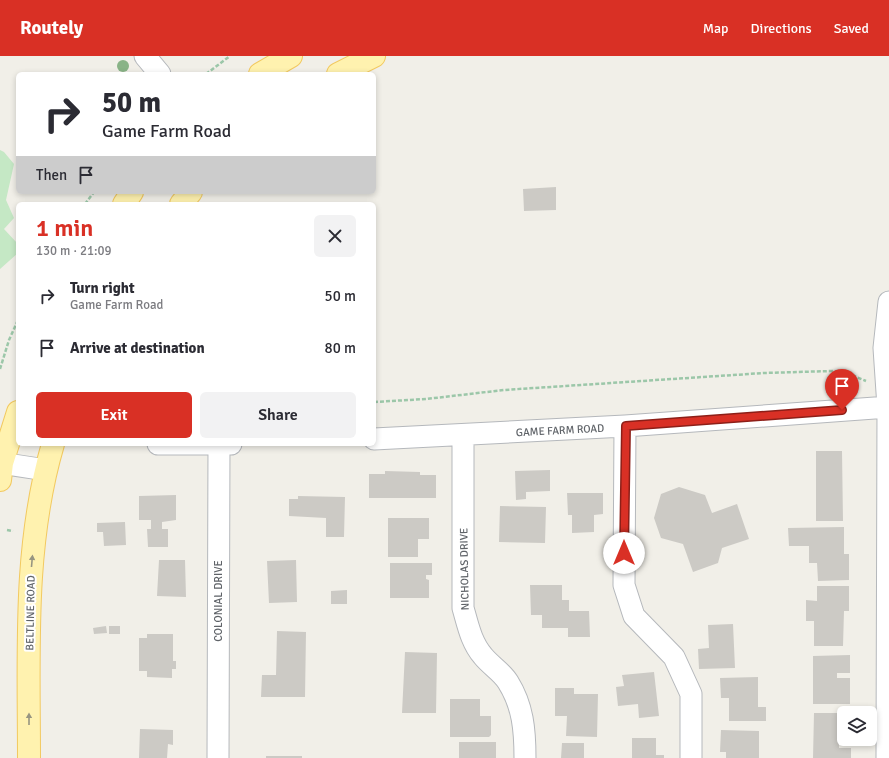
<!DOCTYPE html>
<meta charset="utf-8">
<style>
:root{--surface:#fff;--page:#f2f2f3;--text:#2b2b33;--muted:#7c7c81;--accent:#d93025}
body{margin:0;font-family:Signika,sans-serif;background:var(--page);color:var(--text);height:100vh;display:flex;flex-direction:column;font-size:15px;white-space:nowrap}
*{box-sizing:border-box;margin:0}
p{font-size:13px;color:var(--muted)}
.icon{flex:none;width:22px;height:22px;fill:none;stroke:currentColor;stroke-width:2;stroke-linecap:round;stroke-linejoin:round}
.map{position:relative;flex:1;overflow:hidden}
.drawer{position:absolute;left:16px;top:146px;width:360px;height:244px;display:flex;flex-direction:column;background:var(--surface);border-radius:6px;box-shadow:0 2px 6px #0003}
.drawer>*{flex:none}
.hud{position:absolute;left:16px;top:16px;width:360px;height:122px;border-radius:6px;box-shadow:0 2px 6px #0003;background:#fff;color:var(--text);overflow:hidden}
.controls{position:absolute;left:837px;top:650px;display:grid;gap:8px}
.controls a{display:grid;place-items:center;width:40px;height:40px;border-radius:6px;background:var(--surface);box-shadow:0 2px 6px #0003;font-size:20px}
.pin{position:absolute;display:grid;place-items:center;width:34px;height:34px;color:#fff;margin:-41px -17px;border-radius:50% 50% 50% 0;rotate:-45deg;box-shadow:0 0 4px #0007}
.pin .icon{rotate:45deg}
.me{position:absolute;width:44px;margin:-22px;rotate:0deg;stroke-linejoin:round;filter:drop-shadow(0 0 3px #0008)}
.turn{display:flex;align-items:center;gap:14px;height:84px;padding:0 20px;font-size:18px}
.turn .icon{width:52px;height:52px;stroke-width:2.5}
.turn b{display:block;font-size:28px;line-height:34px}
.then{display:flex;align-items:center;height:38px;padding:0 20px;background:#0003;gap:8px;font-size:15px}
.round{display:grid;place-items:center;flex:none;width:42px;height:42px;border-radius:6px;background:var(--page)}
.head{display:flex;align-items:center;justify-content:space-between;height:68px;padding:0 20px}
h1{font-size:24px;font-weight:600;line-height:30px;color:var(--accent)}
.button{display:flex;gap:8px;margin-top:auto;padding:8px 20px}
.button a{flex:1;height:46px;border-radius:6px;background:var(--accent);color:#fff;font-size:16px;font-weight:600;line-height:46px;text-align:center}
.button a+a{background:var(--page);color:var(--text)}
ul{padding:0;list-style:none}
li{display:flex;align-items:center;gap:12px;height:52px;padding:0 20px}
li div{flex:1}
li b{display:block;font-size:15px}
li em{font-style:normal}
header{display:flex;align-items:center;gap:24px;box-sizing:border-box;height:56px;padding:0 20px;background:var(--accent);color:#fff}
header strong{font-size:19px}
nav{display:flex;gap:22px;margin-inline-start:auto;font-size:14px}
.map>svg:first-child{display:block}
.green{fill:#c5e8c5}
.building{fill:#cccac5}
.lines{fill:none;stroke-linecap:round;stroke-linejoin:round}
.minor-casing{stroke:#b5b8bc;stroke-width:23}
.major-casing{stroke:#f2c960;stroke-width:24}
.path{stroke:#9cc7a9;stroke-width:2.5;stroke-dasharray:4 2;stroke-linecap:butt}
.minor{stroke:#fff;stroke-width:21}
.major{stroke:#fff2af;stroke-width:22}
.tree{fill:#89b387}
.oneway{fill:#979581}
.route-casing{stroke:#8d1f18;stroke-width:10}
.route{stroke:#d93025;stroke-width:7}
.labels{text-anchor:middle;stroke-width:4;stroke-linejoin:round;paint-order:stroke}
.street-label{font-size:11px;fill:#5f6368;stroke:#fff}
</style>
<header>
<strong>Routely</strong>
<nav><a>Map</a><a>Directions</a><a>Saved</a></nav>
</header>
<div class="map">
<svg width="889" height="702" viewBox="0 0 889 702">
<rect width="100%" height="100%" fill="#f1efe8"/>
<path class="green" d="M0 94 4 96 14 108 6 144 14 162 4 173 17 187 18 197 0 213Z"/>
<path class="building" d="M556 131V154L524 155 523 133Z
M816 395H842L843 465H816Z
M550 414V435L526 436V443L516 444 515 415Z
M385 415 420 416V419H436V442H369V418H385Z
M679 431 705 439 712 457 737 448 749 483 722 492 718 507 693 516 683 488 661 482 654 462 661 438Z
M567 437H603V458L594 459V476L572 477V459H568Z
M176 439V464L162 466V473H168V491H148L147 473H151V464H139V440Z
M298 440 345 441 344 481H326V462L289 460V443H298Z
M500 450 546 451 545 487 499 486Z
M388 462H429V483H418V501H388Z
M125 466 126 489 104 490 103 476H97V467Z
M844 471V498H849V524L818 525 817 507H809V490H789L788 472Z
M159 504H185L186 541 157 540Z
M296 504 297 546 269 547 267 505Z
M390 507H432V519H426V523L429 524V542H390Z
M530 529H562V544H569V555H589L590 581H568V572H542V559H531Z
M817 530H849V555H844L843 590H814V565H806V544L817 545Z
M347 534V548H331V535Z
M733 568 735 612 699 613 698 593 709 592 708 569Z
M106 570 107 577 94 578 93 572Z
M109 570H120V578H109Z
M277 575 306 576 305 641H261L262 619H276Z
M147 578H173V605H176V613H172V622L147 621V615H139V582H147Z
M405 596 437 597 436 657H402Z
M850 599V617H837V622H850V648H813V600Z
M654 616 659 660 639 662 638 648 618 650 616 631 624 630 622 619Z
M758 621V651H766V665H729V642H721L720 622Z
M555 632H574V638H598L597 681 566 680 567 660H555Z
M450 643H480V660H491V679L489 681H450Z
M814 657H839V692H851V702H813Z
M140 673 173 674V689L168 688 167 702H139Z
M721 674 759 675V702H726V696H720Z
M632 682H656V699H664V702H632Z
M459 686H496V702H459Z
M562 687H584V702H561Z
M266 700H302V702H266Z"/>
<g class="lines">
<defs>
<path id="minor" d="M145 0 160 18
M625 370 624 529 634 560 674 601 691 638V702
M463 379V552C468 569 471 586 483 600 490 609 502 616 508 626 523 650 525 674 525 702
M374 383 625 370 889 351
M158 388H231
M0 407 46 414
M218 702 219 388
M887 702 888 351 884 292 889 246"/>
<path id="major" d="M260 18 291 0
M338 18 374 0
M124 148 132 136
M181 148 191 136
M0 424 2 407 18 356
M29 702C29 597 23 490 53 388"/>
</defs>
<use href="#minor" class="minor-casing"/>
<use href="#major" class="major-casing"/>
<path class="path" d="M206 18 230 0
M85 148 94 136
M0 313 9 284 18 264
M374 346 426 343 504 334 764 317 832 315 847 317 866 325
M7 474 13 475"/>
<use href="#minor" class="minor"/>
<use href="#major" class="major"/>
</g>
<circle class="tree" cx="123" cy="10" r="6"/>
<defs><path id="oneway-solid" d="M-6-.8H1V-3.2L6.5 0L1 3.2V.8H-6Z"/></defs>
<g class="oneway">
<use href="#oneway-solid" transform="translate(32 505) rotate(-85)"/>
<use href="#oneway-solid" transform="translate(29 663) rotate(-90)"/>
</g>
<g class="lines">
<defs>
<path id="route" d="M624 497 626 370 842 354"/>
</defs>
<use href="#route" class="route-casing"/>
<use href="#route" class="route"/>
</g>
<g class="labels">
<g class="street-label">
<text transform="translate(560 374) rotate(-3)" y="4">GAME FARM ROAD</text>
<text transform="translate(464 513) rotate(-91)" y="4">NICHOLAS DRIVE</text>
<text transform="translate(218 545) rotate(-90)" y="4">COLONIAL DRIVE</text>
<text transform="translate(30 557) rotate(-89)" y="4">BELTLINE ROAD</text>
</g>
</g>
</svg>
<div class="controls">
<a><svg class="icon" aria-label="layers" viewBox="0 0 24 24"><path d="M12 4l9 5-9 5-9-5zM3 14l9 5 9-5"/></svg></a>
</div>
<div class="pin" style="left:842px;top:354px;background:#d93025"><svg class="icon" aria-label="arrive" viewBox="0 0 24 24"><path d="M6 21V4h12l-3 4 3 4H6"/></svg></div>
<svg class="me" style="left:624px;top:497px" viewBox="-20 -20 40 40"><circle r="19" fill="#fff"/><path d="M0-13L10 11 0 6-10 11z" fill="#d93025"/></svg>
<div class="hud">
<div class="turn"><svg class="icon" aria-label="right" viewBox="0 0 24 24"><path d="M7 20v-9h11M14 6l5 5-5 5"/></svg><div><b>50 m</b>Game Farm Road</div></div>
<div class="then">Then<svg class="icon" aria-label="arrive" viewBox="0 0 24 24"><path d="M6 21V4h12l-3 4 3 4H6"/></svg></div>
</div>
<section class="drawer">
<div class="head"><div><h1>1 min</h1><p>130 m · 21:09</p></div><a class="round"><svg class="icon" aria-label="close" viewBox="0 0 24 24"><path d="M6 6l12 12M18 6L6 18"/></svg></a></div>
<ul>
<li><svg class="icon" aria-label="right" viewBox="0 0 24 24"><path d="M7 20v-9h11M14 6l5 5-5 5"/></svg><div><b>Turn right</b><p>Game Farm Road</p></div><em>50 m</em></li>
<li><svg class="icon" aria-label="arrive" viewBox="0 0 24 24"><path d="M6 21V4h12l-3 4 3 4H6"/></svg><div><b>Arrive at destination</b></div><em>80 m</em></li>
</ul>
<div class="button"><a>Exit</a><a>Share</a></div>
</section>
</div>
